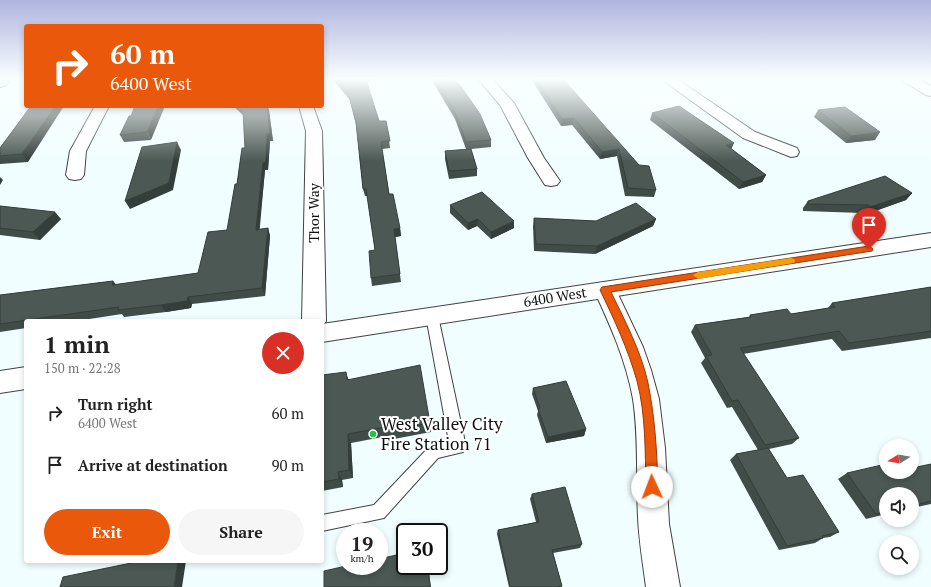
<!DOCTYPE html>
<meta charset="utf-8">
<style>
:root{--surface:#fff;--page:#f6f6f6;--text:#222;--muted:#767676;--accent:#ea580c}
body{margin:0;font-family:"PT Serif",serif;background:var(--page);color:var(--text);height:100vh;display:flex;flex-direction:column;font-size:15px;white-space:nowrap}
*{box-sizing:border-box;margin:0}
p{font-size:13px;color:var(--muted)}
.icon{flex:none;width:22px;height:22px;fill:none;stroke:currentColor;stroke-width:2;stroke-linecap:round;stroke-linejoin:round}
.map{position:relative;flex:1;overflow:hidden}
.panel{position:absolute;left:24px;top:319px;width:300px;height:244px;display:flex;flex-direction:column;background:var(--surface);border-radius:4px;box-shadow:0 2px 6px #0003}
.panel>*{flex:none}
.hud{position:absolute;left:24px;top:24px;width:300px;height:84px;border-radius:4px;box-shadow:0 2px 6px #0003;background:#ea580c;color:#fff;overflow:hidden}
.needle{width:26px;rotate:259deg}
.buttons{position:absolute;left:879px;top:439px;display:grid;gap:8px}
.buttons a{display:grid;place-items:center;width:40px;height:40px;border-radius:50%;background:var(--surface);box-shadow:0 2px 6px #0003;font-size:20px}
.speed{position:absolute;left:336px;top:523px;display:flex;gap:8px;font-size:20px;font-weight:700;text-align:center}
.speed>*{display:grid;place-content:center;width:52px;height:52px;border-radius:50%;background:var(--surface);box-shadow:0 2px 6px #0003;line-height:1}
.speed small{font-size:10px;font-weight:400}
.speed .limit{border:2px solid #111;border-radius:6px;background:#fff;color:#111}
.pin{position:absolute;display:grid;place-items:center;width:34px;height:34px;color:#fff;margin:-41px -17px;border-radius:50% 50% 50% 0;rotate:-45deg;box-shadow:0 0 4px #0007}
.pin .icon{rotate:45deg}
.me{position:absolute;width:44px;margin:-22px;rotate:358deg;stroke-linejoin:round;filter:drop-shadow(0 0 3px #0008)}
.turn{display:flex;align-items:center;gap:14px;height:84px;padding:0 20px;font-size:18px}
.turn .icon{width:52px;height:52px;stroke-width:2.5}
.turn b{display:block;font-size:28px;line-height:34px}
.round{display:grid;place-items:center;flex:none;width:42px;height:42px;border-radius:21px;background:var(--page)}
.headline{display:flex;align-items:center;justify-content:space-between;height:68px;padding:0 20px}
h1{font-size:24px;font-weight:600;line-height:30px}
.action{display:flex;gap:8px;margin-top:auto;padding:8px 20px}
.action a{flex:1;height:46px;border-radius:24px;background:var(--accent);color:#fff;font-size:16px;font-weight:600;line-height:46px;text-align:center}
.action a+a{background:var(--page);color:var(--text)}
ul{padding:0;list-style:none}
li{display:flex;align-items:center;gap:12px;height:52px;padding:0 20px}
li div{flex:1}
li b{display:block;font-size:15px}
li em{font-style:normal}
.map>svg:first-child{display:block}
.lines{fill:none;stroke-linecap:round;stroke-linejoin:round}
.service-casing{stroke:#424242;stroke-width:2}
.minor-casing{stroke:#424242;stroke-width:2}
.tertiary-casing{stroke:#424242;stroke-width:2}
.secondary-casing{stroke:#313131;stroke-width:2}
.service{fill:#fff;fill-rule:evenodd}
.minor{fill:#fff;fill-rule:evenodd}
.tertiary{fill:#fff;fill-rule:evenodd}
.secondary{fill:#acf5ff;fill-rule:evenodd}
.wall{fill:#404c47}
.shaded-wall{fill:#343e3a}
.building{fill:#4b5853;stroke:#343e3a}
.route{fill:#ea580c;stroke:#983908}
.slow{fill:#f59e0b}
.poi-dot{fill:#1fc73e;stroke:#fff;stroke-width:1.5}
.labels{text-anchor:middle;stroke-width:4;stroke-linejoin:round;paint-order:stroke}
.street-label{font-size:14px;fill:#0f0f0f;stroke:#fff}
.near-poi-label{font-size:17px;fill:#0f0f0f;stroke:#fff;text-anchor:start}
</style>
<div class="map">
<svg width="931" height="587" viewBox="0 0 931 587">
<rect width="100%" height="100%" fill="#f1feff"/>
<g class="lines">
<defs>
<path id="service" d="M432 311 436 313 438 316 466 447 463 452 438 458 384 518 322 531V515L374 505 429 447 449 442 426 316 428 313Z"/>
<path id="minor" d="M478 79H492L514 103 544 158 560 181 557 185 551 186 545 185 528 158 500 105Z
M661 79H677L755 132 797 148 799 152 797 156 791 157 743 138Z
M902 79H918L931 86V96L926 95 904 82Z
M95 106H109L86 151 84 175 81 179 75 180 69 179 66 175 70 151Z
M299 106H313L322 131 326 321 322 327V321H302L306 131Z
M605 282 613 284 616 290 643 347 651 370 659 399 665 448 669 524 680 587H646C643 564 639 541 638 517 636 478 639 438 633 399 626 360 610 325 594 290L597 284Z"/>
<path id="tertiary" d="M931 233V247L322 342V324Z
M26 367V389L0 393V371Z"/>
<path id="secondary" d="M0 79H11L5 86 0 87Z"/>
</defs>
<use href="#service" class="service-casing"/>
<use href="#minor" class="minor-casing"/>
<use href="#tertiary" class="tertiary-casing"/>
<use href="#secondary" class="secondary-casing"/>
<use href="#service" class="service"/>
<use href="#minor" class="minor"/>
<use href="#tertiary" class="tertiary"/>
<use href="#secondary" class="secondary"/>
</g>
<path class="wall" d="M332 79H377L365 82 379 121 388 131 390 148 382 149 389 194 400 228 401 236 395 237 401 282 372 286 371 278 375 250 367 196H365L363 189 356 125 350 100Z
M431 79H452L491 140V147L471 149 477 169V176L449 179 445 159V151L466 149 455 119Z
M531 79H563L656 190 654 197 625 196 617 156 600 159 572 125 561 126Z
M31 106 28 162 0 164V148Z
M135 106 151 140 124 142 120 135 131 116Z
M233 106H267L269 110 273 141H270L268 170H265L259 229 268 228 270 236 265 296 192 304 191 308 166 312 124 317 122 314 76 321H26V328L0 332V295L113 281 116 285 198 273 227 230 245 148 244 116Z
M818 110 875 140 846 143 814 117Z
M652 113 732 149 766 175 762 182 739 189 650 120Z
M912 193 906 200 864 215 862 213 803 211V208L808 201Z
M450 205 514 228 491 239 477 226 468 230 450 213Z
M0 206 61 219 40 240 0 235Z
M534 218 596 221 656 219 653 226 595 254 534 251 533 226Z
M931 287V338L842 351 832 339 743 354 799 438 792 444 769 449 787 478 839 532 830 537 823 538 815 543 779 550 730 460 736 454 758 450 732 407 727 408 701 363 705 358 691 332 695 325 749 317 750 315 791 314 828 308 832 303Z
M322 375 349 379 430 423 431 432 394 439 393 435 351 443 353 478 342 480 343 487 322 491Z
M533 388 586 429 584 436 546 443 537 415 538 411 532 394Z
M931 464V504L912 508V494H886V514L866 519 838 479 847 473 912 472Z
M532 494 582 544 580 548 553 553 562 586 561 587H509L497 534 498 530 536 522 530 499Z"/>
<path class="shaded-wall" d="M361 79H377L361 83Z
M55 106H64L28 162 22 154Z
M158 106H165L151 140 147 132Z
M267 106 269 110 273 141H270L268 170H265L259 237 256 230Z
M574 118 572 125 561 126 562 119Z
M880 132 875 140 846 143 851 136Z
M177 142 181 150 173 190 130 209 125 201Z
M734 143 731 150 726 145Z
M619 149 617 156 600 159 602 152Z
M766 175 762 182 739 189 743 182Z
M0 177 3 180 0 185Z
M912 193 906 200 864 215 870 207Z
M55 212 61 219 40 240 33 232Z
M478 219 477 226 468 230V223Z
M656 219 653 226 595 254 597 246Z
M514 221V228L491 239V232Z
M268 228 270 236 265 296 262 288Z
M400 228 401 236 395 237 401 282 394 229Z
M113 281 119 288 112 285Z
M188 297 192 304 191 308 166 312 161 305Z
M346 372 349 381 347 380Z
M586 429 584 436 546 443 548 437Z
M348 434 351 443 353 478 349 470Z
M338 472 342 480 343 487 339 479Z
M178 561H186L182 587H174Z
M428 566 431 587H430Z"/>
<path class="building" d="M337 79H363L367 83 379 121H386L390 141 381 142 389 194H393L400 228 394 229 400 274 371 278 369 251 375 250 366 189H363L356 122 348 93Z
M435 79H452L460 85 480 114 491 140 466 142 455 112Z
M536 79H563L639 165 649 166 656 190 628 188 619 149 602 152 574 118 562 119Z
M31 106H55L22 154 0 156V148Z
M135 106H158L147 132 120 135 129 116H131Z
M238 106H267L270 134H267L266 162 263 163 256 230 268 228 262 288 188 297 187 301 161 305 118 310 119 307 0 324V295L113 281 112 285 198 273 208 232 227 230 235 184H237L242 148H245L243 112Z
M679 106 734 143 726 145 766 175 743 182 652 113Z
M845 107 880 132 851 136 818 110Z
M177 142 169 183 125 201 142 147Z
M471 149 477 169 449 171 445 151Z
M885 176 912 193 870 207 868 205 808 204V201Z
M482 192 514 221 491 232 478 219 468 223 450 205Z
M636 203 656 219 597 246 536 244 534 218 596 221Z
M0 206 55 212 33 232 0 228Z
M931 287V331L849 343 839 331 740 348 799 438 765 445 738 400 732 401 706 356 712 355 695 325 751 317 750 315 787 309 791 314 835 307 832 303Z
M420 365 430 423 391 430V426L348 434 349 470 338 472 339 479 322 482V375L346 372 347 380Z
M566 381 586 429 548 437 538 409 540 408 533 388Z
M768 448 787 478 803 475 839 532 822 536 823 538 787 546 736 454Z
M886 464V472H912V468L931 464V501L912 506V494H886V512L876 514 847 473Z
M565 487 582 544 552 550 562 586 557 587H510L498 530 539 522 532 494Z
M405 553V566H428L430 587H324V571L346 566H379V559Z
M141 561H178L174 587H60L63 577Z"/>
<linearGradient id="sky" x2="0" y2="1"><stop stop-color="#afb4de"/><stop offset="0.49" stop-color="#f9ffff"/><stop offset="1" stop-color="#f9ffff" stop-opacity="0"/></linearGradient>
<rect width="931" height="161" fill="url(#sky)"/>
<path class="route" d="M869 246 873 249 872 251 611 292C625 321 641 351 648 383 655 418 657 452 658 487L656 492 652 493 648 492 646 487C645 452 646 415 637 381 628 349 614 319 600 290L602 287Z"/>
<path class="slow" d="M791 258 794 259 795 261 794 263 698 279 693 275 698 272Z"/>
<circle class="poi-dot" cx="373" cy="434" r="4"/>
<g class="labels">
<g class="street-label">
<text transform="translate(314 213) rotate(-90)" y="5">Thor Way</text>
<text transform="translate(555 297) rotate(-9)" y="5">6400 West</text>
</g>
<g class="near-poi-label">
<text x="381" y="430">West Valley City<tspan x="381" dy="20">Fire Station 71</tspan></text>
</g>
</g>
</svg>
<div class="buttons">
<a><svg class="needle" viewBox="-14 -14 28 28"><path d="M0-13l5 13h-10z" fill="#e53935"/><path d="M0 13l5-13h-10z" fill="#767676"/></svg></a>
<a><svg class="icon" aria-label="sound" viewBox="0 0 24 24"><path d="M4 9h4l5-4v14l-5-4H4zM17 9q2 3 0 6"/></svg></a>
<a><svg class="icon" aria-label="search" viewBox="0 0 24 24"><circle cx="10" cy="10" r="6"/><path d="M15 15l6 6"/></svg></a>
</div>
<div class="speed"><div>19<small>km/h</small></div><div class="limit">30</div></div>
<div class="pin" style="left:869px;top:249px;background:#d93025"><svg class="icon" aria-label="arrive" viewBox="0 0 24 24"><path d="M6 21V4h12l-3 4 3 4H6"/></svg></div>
<svg class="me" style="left:652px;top:487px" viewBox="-20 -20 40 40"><circle r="19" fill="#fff"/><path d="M0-13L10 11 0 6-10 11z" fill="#ea580c"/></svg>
<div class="hud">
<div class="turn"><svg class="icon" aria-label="right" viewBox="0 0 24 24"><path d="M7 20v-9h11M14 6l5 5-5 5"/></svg><div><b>60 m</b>6400 West</div></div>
</div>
<section class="panel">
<div class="headline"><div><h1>1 min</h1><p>150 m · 22:28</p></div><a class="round" style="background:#d93025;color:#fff"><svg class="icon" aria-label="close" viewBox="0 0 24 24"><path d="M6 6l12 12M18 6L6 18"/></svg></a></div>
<ul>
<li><svg class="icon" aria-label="right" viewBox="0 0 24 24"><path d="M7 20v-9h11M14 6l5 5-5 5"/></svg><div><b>Turn right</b><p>6400 West</p></div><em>60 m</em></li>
<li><svg class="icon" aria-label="arrive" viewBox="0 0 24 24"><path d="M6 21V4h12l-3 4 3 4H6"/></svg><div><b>Arrive at destination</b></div><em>90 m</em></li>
</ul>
<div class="action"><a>Exit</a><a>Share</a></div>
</section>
</div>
